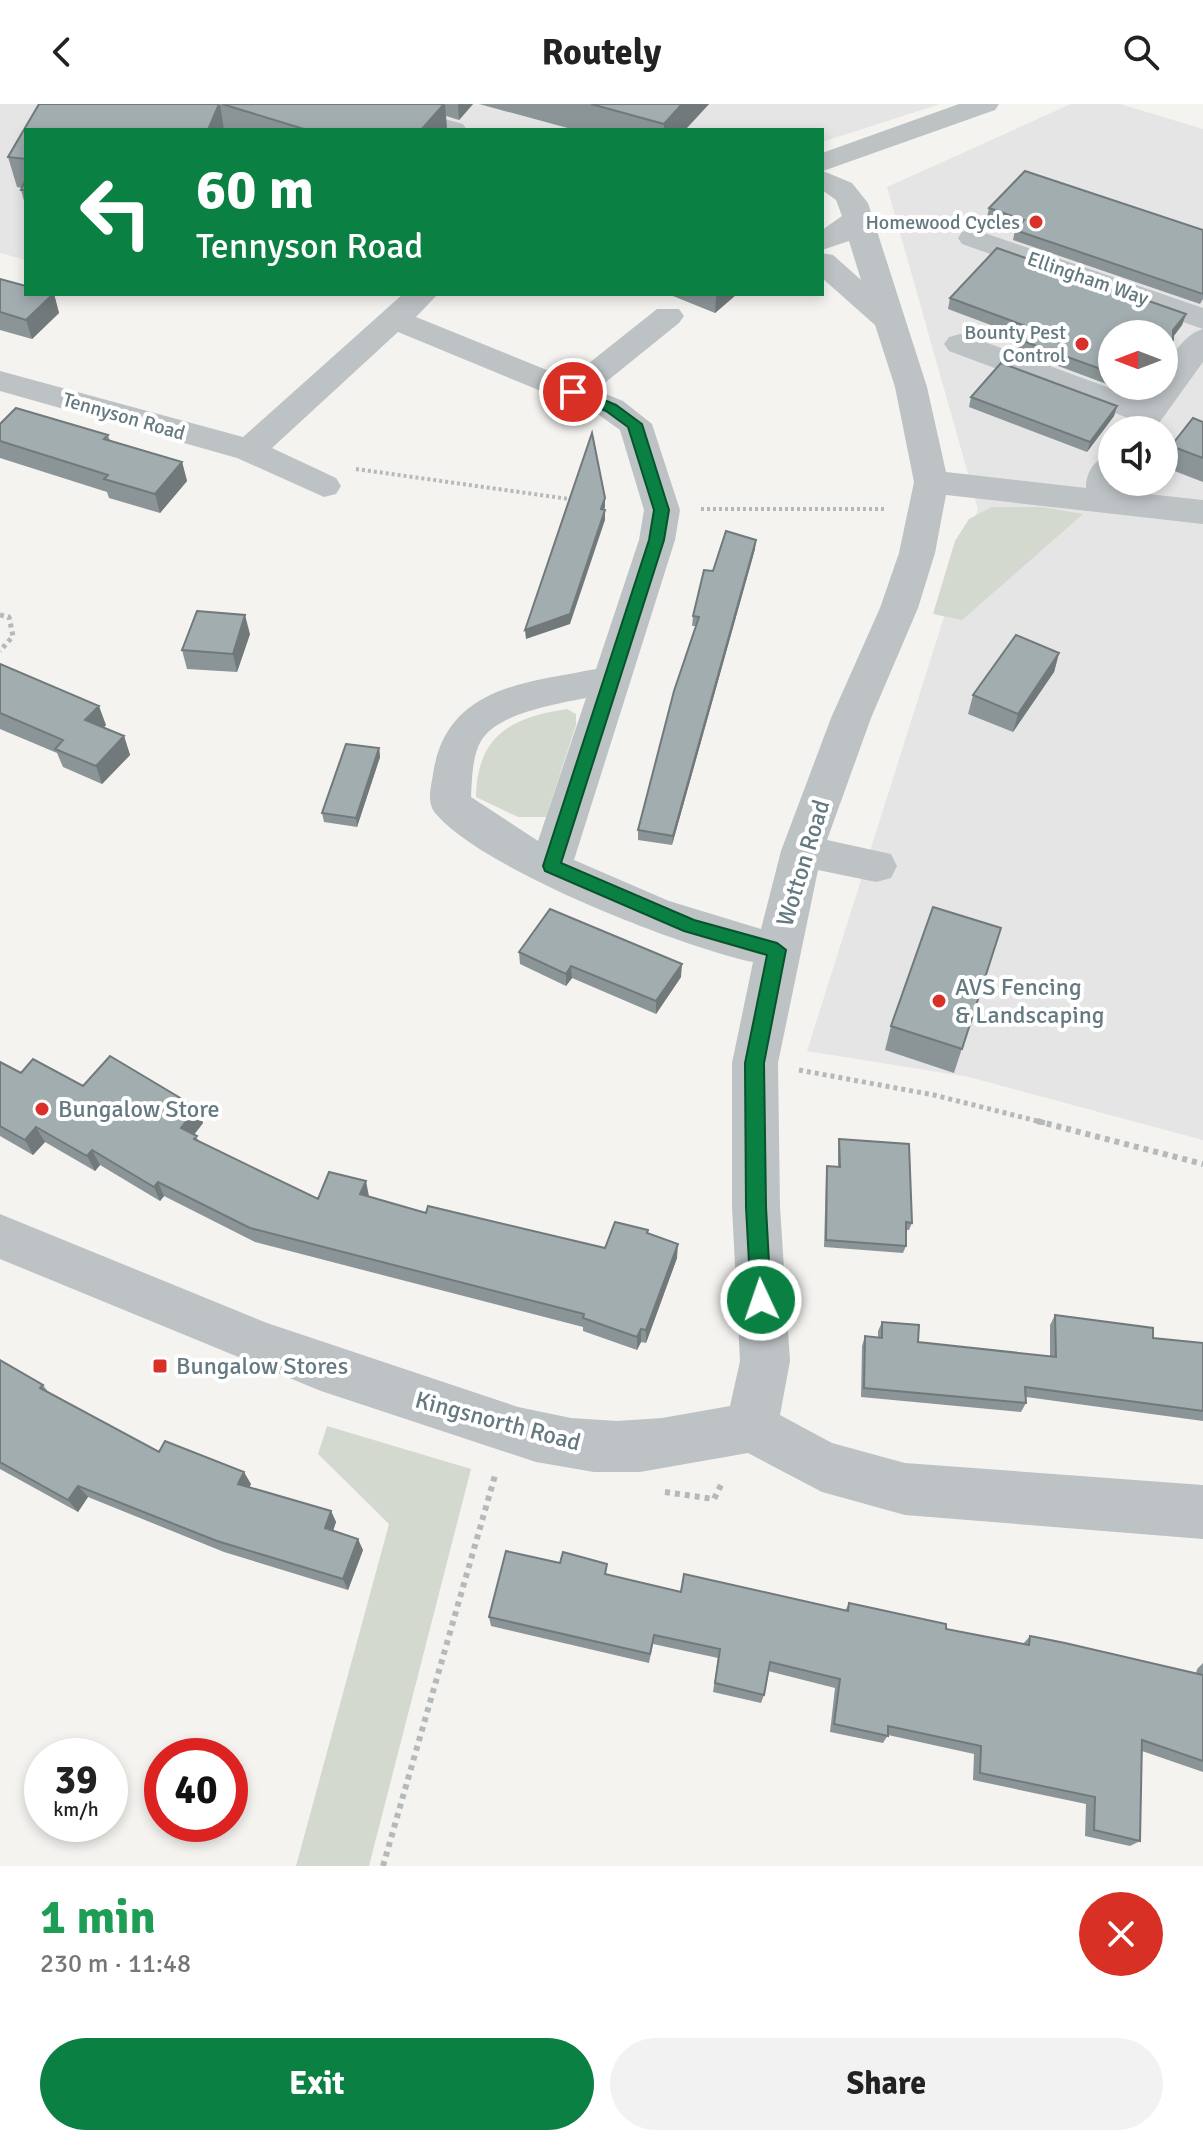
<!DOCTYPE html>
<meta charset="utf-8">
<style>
:root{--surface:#fff;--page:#f2f2f2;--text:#222;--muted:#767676;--accent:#0b8043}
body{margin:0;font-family:Signika,sans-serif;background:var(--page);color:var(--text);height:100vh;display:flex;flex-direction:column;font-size:30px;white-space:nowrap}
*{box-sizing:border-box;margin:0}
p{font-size:26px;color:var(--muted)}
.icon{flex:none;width:44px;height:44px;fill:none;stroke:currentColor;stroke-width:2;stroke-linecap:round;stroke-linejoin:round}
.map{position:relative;height:1762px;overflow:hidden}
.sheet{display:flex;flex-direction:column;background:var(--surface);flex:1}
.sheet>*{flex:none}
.banner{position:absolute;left:24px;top:24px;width:800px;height:168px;border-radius:0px;box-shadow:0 4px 12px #0003;background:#0b8043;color:#fff;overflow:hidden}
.needle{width:52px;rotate:270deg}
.buttons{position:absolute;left:1098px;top:216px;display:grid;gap:16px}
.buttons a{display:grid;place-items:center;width:80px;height:80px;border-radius:50%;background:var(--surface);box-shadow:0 4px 12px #0003;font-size:40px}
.speed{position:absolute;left:24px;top:1634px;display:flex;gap:16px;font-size:40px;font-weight:700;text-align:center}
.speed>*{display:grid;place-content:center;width:104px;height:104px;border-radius:50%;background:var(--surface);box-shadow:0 4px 12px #0003;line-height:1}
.speed small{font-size:20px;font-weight:400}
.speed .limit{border:12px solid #d22;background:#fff;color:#111}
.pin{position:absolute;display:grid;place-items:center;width:68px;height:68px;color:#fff;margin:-34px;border:4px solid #fff;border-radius:50%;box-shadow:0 2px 8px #0007}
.me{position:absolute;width:88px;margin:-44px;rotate:357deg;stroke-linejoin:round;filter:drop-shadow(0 0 6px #0008)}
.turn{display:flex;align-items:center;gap:28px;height:168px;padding:0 40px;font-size:36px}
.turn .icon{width:104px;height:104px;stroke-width:2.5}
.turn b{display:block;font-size:56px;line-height:68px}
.round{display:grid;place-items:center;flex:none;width:84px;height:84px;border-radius:42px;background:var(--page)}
.overview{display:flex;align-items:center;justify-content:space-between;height:136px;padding:0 40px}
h1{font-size:48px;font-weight:800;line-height:60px;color:#1e9e55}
.action{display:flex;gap:16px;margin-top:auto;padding:16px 40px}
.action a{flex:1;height:92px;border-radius:48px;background:var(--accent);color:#fff;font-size:32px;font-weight:800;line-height:92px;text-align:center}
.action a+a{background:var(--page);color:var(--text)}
header{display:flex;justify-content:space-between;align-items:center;height:104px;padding:0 40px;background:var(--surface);font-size:36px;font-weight:800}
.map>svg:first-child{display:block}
.built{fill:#e4e5e4;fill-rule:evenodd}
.green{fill:#d4d9cf}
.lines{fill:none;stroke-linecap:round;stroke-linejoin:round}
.path-far2{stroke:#b5b9ba;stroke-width:4;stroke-dasharray:3 3;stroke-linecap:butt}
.path-far1{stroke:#b5b9ba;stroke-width:5;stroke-dasharray:4 4;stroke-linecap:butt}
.path{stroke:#b5b9ba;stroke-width:6;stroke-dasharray:5 5;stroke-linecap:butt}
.minor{fill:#bdc2c4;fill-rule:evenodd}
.wall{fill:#8b9597}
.shaded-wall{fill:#71797b}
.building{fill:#a2adb0;stroke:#71797b;stroke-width:2}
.route{fill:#0b8043;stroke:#07532c;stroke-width:2}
.poi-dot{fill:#d9302a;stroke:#fff;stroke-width:3}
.labels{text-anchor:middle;stroke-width:8;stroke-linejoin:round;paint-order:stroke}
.far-poi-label{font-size:20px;fill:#647980;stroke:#fff;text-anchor:end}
.far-street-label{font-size:20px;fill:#647980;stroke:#fff}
.street-label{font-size:24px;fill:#647980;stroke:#fff}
.poi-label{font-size:24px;fill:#647980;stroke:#fff;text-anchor:start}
</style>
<header><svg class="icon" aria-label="back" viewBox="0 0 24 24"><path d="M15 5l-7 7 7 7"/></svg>Routely<svg class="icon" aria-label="search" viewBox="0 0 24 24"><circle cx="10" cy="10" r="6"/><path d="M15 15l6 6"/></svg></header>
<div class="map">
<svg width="1203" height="1762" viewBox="0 0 1203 1762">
<rect width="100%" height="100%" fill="#f4f3f0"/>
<path class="built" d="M0 0H940L822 38V26H26V156L0 149Z
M1071 0H1120L1203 25V1036L969 973 807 947 978 405 887 83ZM1112 230H1164V282H1112ZM1112 326H1164V378H1112Z"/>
<path class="green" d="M992 403H1041L1083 410 962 516 933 510 955 437 969 415Z
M567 605 576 610V621L546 713H518L476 693C477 632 511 613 567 605Z
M327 1322 471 1365 369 1762H296L389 1420 318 1350Z"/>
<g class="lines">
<path class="path-far2" d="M356 365 576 396
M701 405H887"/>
<path class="path-far1" d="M0 511 9 513 13 532 0 547
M799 966 934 991 1045 1019"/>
<path class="path" d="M1037 1017 1203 1060
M665 1388 714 1395 723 1377
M383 1762 496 1368"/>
<path class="minor" d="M345 0H390L463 20 467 26H421L349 6Z
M959 0H999L995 6 823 67 852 79 868 99 927 283 946 368 1086 384C1086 366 1096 354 1112 350V378H1120V387L1203 396V420L946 391 935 449 918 504 871 614 827 736 891 750 897 762 891 774 876 778 818 766 778 959 780 1103 790 1257 780 1311 832 1339 905 1359 1203 1381V1435L905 1411 822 1388 748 1349 640 1368H594L536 1358 321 1287 0 1155V1110L267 1219 518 1303 571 1314 617 1317 662 1314 730 1302 740 1257 732 1103V959L753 858C679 842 484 766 436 710 426 699 431 683 433 670 446 583 524 579 596 565L639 436 644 406 620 326 599 311 398 228 272 344 336 374 341 382 336 390 324 393 237 354 0 287V267L243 333 403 190H438L416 213 569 275 657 205H679L684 212 679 219 596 286 623 297 652 320 680 406 675 436 574 756 669 797 761 825 781 747 831 614 880 504 899 449 914 378 895 283 875 221 822 174V149L833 151 861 176 849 137 822 146V126L842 112 836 96 822 86V49ZM586 594 538 737 471 693C472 676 472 652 481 637 497 609 557 600 586 594Z
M973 125 1203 204V225L962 140 958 134 962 128Z
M1203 225V258L1154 326H1120L1128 314 949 247 944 240 949 233 960 230 971 233 1142 296 1152 282H1164C1164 261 1181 231 1203 225Z"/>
</g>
<path class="wall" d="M39 0H473L459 16 446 12 447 26H26V104L21 86 22 84 17 83 8 53Z
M479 0H709L685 26H575Z
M989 104 1203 126V195L1200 200 1013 136 1015 126 1017 124 987 113Z
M0 175 54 190 59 209 32 235 0 226Z
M668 190H737L715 209Z
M950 194 1186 210 1182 221 1173 233 1170 247 1164 254V230H1112V282L1018 247 1020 236 1023 233 948 205Z
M1113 282H1136L1131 289Z
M971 293 1117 302 1114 312 1087 348 969 303Z
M1203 318V378L1164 363 1171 342Z
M0 320 108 331 110 337 182 358 187 377 160 409 109 394 107 388 0 354Z
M755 445 672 741 638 736V726L696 522H692L693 512 713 467Z
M250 530 237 568 187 565 182 546Z
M1059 549 1054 568 1013 628 968 610 973 591Z
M0 560 106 621 103 624 124 632 130 651 102 680 63 663 57 649 0 625Z
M379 644 380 653 357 723 324 718 322 709Z
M1001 824 954 969 885 946 891 922Z
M519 848 681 873 656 910 572 874 566 882 520 860Z
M0 958 21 969 197 1004 203 1019 194 1031 199 1037 318 1095 369 1093 426 1109 605 1144 648 1126V1129L677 1154 646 1239 641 1238 637 1246 583 1227V1223L255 1138 164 1092 160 1097 100 1061 95 1067 45 1038 33 1051 0 1032Z
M839 1035 912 1119 909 1126H906V1142L903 1149 824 1143 826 1070 827 1062 838 1063V1043Z
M1055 1211 1153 1234 1203 1239V1317L1026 1293V1299L1021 1308 861 1293 862 1242 865 1232 878 1234V1227L882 1218 918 1238 1050 1253V1221Z
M0 1256 43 1281 49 1289 159 1348 251 1380 249 1383 331 1407 336 1418 333 1427 363 1446 348 1486 224 1448 88 1393 78 1408 0 1365Z
M560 1459 681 1488 845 1507 849 1499 946 1525 1023 1540 1030 1532 1196 1570 1197 1565 1203 1559V1668L1142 1647 1140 1737 1130 1742 1085 1732 1086 1700 973 1676 974 1650 888 1631 883 1639 830 1628 835 1584 768 1567 764 1591 761 1599 713 1588 718 1554 653 1540 649 1559 491 1522 489 1513Z"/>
<path class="shaded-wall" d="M220 0 224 26H208Z
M444 0H445L447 26H421Z
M458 0H473L459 16Z
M682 0H709L685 26H664V20Z
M54 190 59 209 32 235 26 216Z
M720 190H737L715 209 716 193Z
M1186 210 1182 221 1170 237 1173 226Z
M1173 236 1170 247 1164 254V248Z
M1117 302 1114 312 1087 348 1090 338Z
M182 358 187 377 160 409 155 390Z
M605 394V403L601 415V405Z
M605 406V416L570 520 526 535 525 526Z
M756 436 755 445 672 741 673 732Z
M245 511 250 530 237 568 233 550Z
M1059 549 1054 568 1013 628 1018 610Z
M99 602 106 621 92 635 85 616Z
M124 632 130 651 102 680 96 662Z
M379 644 380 653 357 723 356 714Z
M682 860 681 873 656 910V897Z
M571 862 572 874 566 882V870Z
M197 1004 203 1019 187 1039 181 1024Z
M36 1023 45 1038 33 1051 25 1036Z
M92 1046 100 1061 95 1067 87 1052Z
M366 1077 369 1092 360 1090Z
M158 1078 164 1092 160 1097 154 1083Z
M678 1140 677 1154 646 1239V1226Z
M641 1225V1238L637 1246V1233Z
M244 1368 251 1380 245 1392 238 1380Z
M78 1382 88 1393 78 1408 68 1396Z
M331 1407 336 1418 330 1435 325 1424Z
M358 1435 363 1446 348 1486 343 1475Z"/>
<path class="building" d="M39 0H219L208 26H26V55L8 53Z
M222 0H444L421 26H307Z
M591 0H682L664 20Z
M1025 67 1203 126V190L1015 126 1024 116 989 104Z
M26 75V86H21Z
M997 144 1186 210 1173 226V236L1164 248V230H1112V269L1020 236 1031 224 950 194Z
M0 175 26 182V190H53L26 216 0 208Z
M1001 259 1117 302 1090 338 971 293Z
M16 304 108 331 104 335 182 358 155 390 104 375 108 371 0 337V320Z
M1193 314 1203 318V354L1171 342Z
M592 329 605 394 601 405 605 406 570 510 525 526Z
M726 427 756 436 673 732 638 726 674 587 699 513 693 512 704 466 713 467Z
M197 507 245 511 233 550 182 546Z
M1016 531 1059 549 1018 610 973 591Z
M0 560 99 602 85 616 124 632 96 662 55 645 63 636 0 609Z
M346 640 379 644 356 714 322 709Z
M933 803 1001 824 962 945 891 922Z
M550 805 682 860 656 897 571 862 566 870 519 848Z
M110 952 197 1004 181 1024 197 1032 194 1035 318 1095 329 1068 366 1077 360 1090 426 1109 428 1102 605 1144 615 1118 648 1126 647 1129 678 1140 646 1226 641 1225 637 1233 583 1214 584 1210 250 1124 158 1078 154 1083 92 1046 87 1052 36 1023 25 1036 0 1022V958L21 969 33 955 83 982Z
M839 1035 909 1040 912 1119 906 1118V1142L826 1136 827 1062 840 1063Z
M1055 1211 1153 1224V1234L1203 1239V1307L1025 1283 1026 1299 864 1284 865 1232 882 1234V1218L919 1221 918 1238 1056 1253Z
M0 1256 43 1281 40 1284 159 1348 165 1337 244 1368 238 1380 331 1407 325 1424 358 1435 343 1475 217 1437 78 1382 68 1396 0 1358Z
M506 1447 560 1459 563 1448 607 1460 605 1470 681 1488 684 1470 848 1507 849 1499 946 1520V1525L1029 1541 1030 1532 1065 1539 1203 1571V1657L1142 1636 1140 1737 1094 1726 1095 1693 980 1669 981 1642 888 1622V1632L834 1620 840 1575 770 1558 764 1591 715 1579 720 1545 654 1531 650 1550 489 1513Z"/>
<path class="route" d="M568 285H578L616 301 642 320 669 406 664 436 561 759 694 816 777 839 786 846 764 959 766 1103 771 1196 768 1203 761 1205 754 1203 751 1196 746 1103 745 959 767 851 684 827 545 767 543 762 649 436 654 406 628 323 606 307 568 291Z"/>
<g class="poi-dot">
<circle cx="1036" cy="118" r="8"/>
<circle cx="1082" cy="240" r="8"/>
<circle cx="939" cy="897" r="8"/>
<circle cx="42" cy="1005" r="8"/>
<rect x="152" y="1254" width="16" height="16" rx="4"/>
</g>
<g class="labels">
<g class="far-poi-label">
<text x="1020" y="125">Homewood Cycles</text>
<text x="1066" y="235">Bounty Pest<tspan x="1066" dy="23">Control</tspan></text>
</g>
<g class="far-street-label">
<text transform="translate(1088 174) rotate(19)" y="7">Ellingham Way</text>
<text transform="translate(124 312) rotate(16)" y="7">Tennyson Road</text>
</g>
<g class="street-label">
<text transform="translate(803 759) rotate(-73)" y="8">Wotton Road</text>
<text transform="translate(498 1317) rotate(15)" y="8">Kingsnorth Road</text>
</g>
<g class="poi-label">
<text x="955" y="891">AVS Fencing<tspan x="955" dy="28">&amp; Landscaping</tspan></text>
<text x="58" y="1013">Bungalow Store</text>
<text x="176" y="1270">Bungalow Stores</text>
</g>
</g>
</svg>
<div class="buttons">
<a><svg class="needle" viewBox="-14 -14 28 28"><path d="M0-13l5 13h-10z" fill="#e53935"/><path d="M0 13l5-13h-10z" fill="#767676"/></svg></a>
<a><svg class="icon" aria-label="sound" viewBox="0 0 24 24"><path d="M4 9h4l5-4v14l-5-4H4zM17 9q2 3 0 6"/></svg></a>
</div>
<div class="speed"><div>39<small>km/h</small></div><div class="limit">40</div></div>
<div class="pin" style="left:573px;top:288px;background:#d93025"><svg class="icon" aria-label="arrive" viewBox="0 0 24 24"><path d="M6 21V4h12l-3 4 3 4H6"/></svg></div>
<svg class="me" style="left:761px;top:1196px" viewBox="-20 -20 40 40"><circle r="17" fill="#0b8043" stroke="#fff" stroke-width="3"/><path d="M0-11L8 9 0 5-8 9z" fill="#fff"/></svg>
<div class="banner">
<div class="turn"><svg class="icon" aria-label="left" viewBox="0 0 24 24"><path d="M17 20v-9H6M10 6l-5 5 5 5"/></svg><div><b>60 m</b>Tennyson Road</div></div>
</div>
</div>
<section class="sheet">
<div class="overview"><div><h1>1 min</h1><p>230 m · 11:48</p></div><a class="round" style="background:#d93025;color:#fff"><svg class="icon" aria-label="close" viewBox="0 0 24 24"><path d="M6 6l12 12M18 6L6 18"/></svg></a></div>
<div class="action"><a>Exit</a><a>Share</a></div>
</section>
